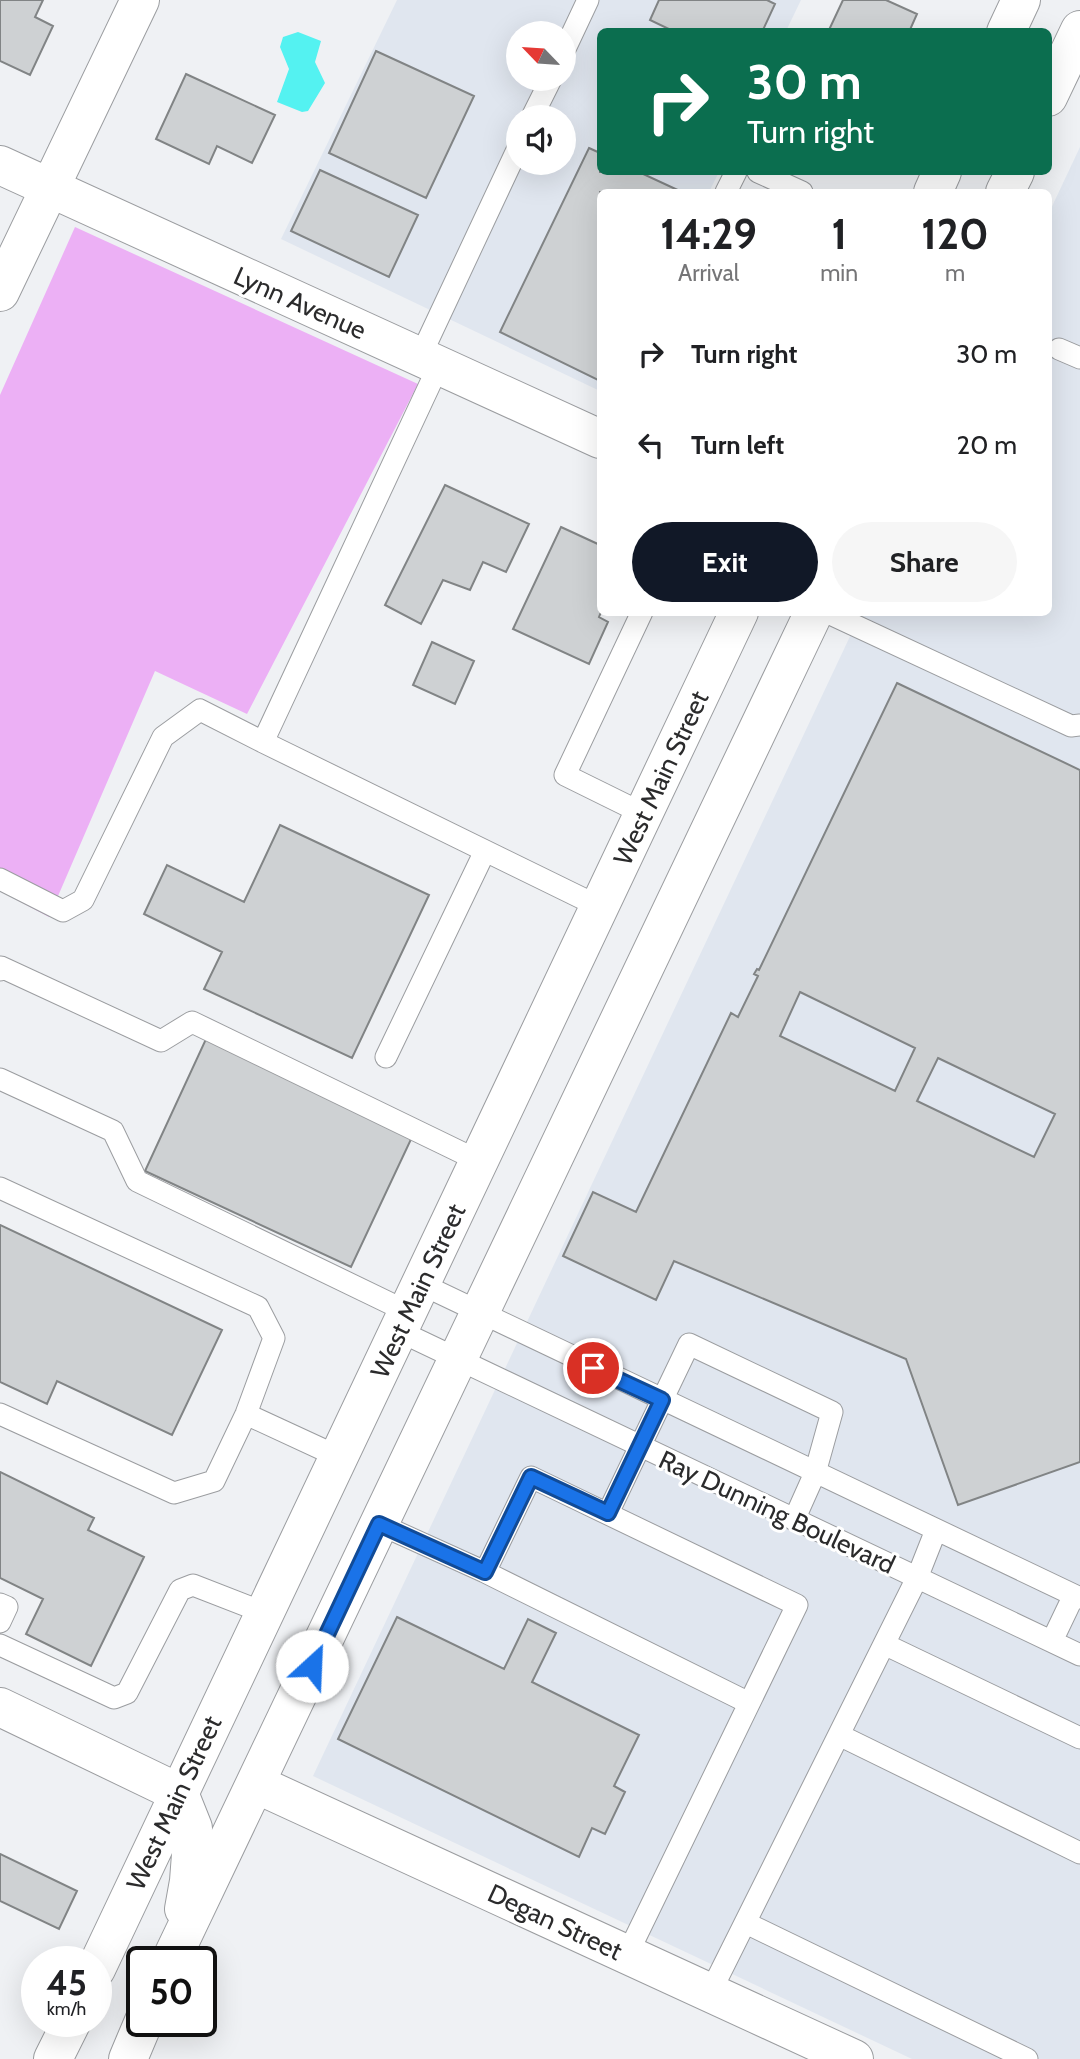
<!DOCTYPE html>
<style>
:root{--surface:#fff;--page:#f6f6f6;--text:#202124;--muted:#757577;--accent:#111827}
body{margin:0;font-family:Cabin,sans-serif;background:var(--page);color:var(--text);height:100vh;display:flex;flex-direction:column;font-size:26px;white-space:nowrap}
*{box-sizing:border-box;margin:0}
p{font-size:23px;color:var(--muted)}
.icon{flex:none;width:38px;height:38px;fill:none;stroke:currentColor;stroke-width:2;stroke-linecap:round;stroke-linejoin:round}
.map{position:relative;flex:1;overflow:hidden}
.drawer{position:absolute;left:597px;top:189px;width:455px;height:427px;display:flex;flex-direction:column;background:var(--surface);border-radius:10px;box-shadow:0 7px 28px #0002}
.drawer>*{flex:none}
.guide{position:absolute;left:597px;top:28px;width:455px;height:147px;border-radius:10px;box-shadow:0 7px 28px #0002;background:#0b6e4f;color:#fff;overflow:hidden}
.needle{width:46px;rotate:295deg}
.fabs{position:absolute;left:506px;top:21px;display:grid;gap:14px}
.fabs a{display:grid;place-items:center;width:70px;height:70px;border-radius:50%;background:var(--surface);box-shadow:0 7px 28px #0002;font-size:35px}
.speed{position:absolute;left:21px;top:1946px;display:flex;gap:14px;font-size:35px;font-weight:700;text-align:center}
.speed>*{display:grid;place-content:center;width:91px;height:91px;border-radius:50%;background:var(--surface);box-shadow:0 7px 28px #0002;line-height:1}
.speed small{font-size:18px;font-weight:400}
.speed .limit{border:4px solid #111;border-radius:10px;background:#fff;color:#111}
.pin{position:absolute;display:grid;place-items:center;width:60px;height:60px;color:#fff;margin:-30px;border:4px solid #fff;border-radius:50%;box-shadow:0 2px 7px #0007}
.me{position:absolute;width:77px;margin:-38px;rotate:25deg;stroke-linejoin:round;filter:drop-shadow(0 0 5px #0008)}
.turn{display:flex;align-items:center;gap:24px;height:147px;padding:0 35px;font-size:32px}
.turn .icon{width:91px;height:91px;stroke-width:2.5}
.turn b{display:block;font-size:49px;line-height:60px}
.eta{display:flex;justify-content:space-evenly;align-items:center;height:119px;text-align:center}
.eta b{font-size:42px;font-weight:700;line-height:49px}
.primary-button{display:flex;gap:14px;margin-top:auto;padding:14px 35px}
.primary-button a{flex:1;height:80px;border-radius:42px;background:var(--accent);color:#fff;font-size:28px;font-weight:700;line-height:80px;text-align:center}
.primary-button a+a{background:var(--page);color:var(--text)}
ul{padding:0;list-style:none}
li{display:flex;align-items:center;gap:21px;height:91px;padding:0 35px}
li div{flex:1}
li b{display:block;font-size:26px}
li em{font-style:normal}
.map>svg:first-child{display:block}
.built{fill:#e0e6ef;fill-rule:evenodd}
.green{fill:#ecb0f5}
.water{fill:#54f2f1}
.building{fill:#ced1d3;stroke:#818485;stroke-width:2;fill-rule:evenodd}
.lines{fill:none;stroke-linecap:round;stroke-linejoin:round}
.service-casing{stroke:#9b9da0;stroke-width:23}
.minor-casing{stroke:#9b9da0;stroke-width:40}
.secondary-casing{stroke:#9b9da0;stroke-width:40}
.service{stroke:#fff;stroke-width:21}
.minor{stroke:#fff;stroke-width:38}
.secondary{stroke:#fff;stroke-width:38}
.route-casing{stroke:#114b97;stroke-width:18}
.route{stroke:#1a73e8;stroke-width:12}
.labels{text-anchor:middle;stroke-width:6;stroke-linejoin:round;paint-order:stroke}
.street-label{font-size:26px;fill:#2b2b2c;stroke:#fff}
</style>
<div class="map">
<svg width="1080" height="2059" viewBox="0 0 1080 2059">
<rect width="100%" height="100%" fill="#eff1f4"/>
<path class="built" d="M397 0H801L786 31 600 32V172H719L709 192H600V391L281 239ZM518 33H564V79H518ZM518 117H564V163H518Z
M1080 147V2059H912L313 1776 861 613 1048 612V215Z"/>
<path class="green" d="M75 227 418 384 247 714 155 671 49 917 0 891V395Z"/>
<path class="water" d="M298 32 321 41 315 62 325 83 308 111 302 112 277 102 289 69 280 47 283 37Z"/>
<path class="building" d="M0 0H43L35 17 53 26 30 75 0 61Z
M659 0H767L775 4 762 32H675L650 20Z
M843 0H886L917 14 909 32H828Z
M376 51 474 96 426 198 329 153Z
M186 74 275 115 252 163 217 146 209 164 156 139Z
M589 148 600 153V172H639L682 192H600V381L500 332Z
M320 170 418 215 389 277 291 231Z
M445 485 529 524 506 572 483 562 470 590 443 580 421 624 385 605Z
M561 527 600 545 601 612 599 617 608 622 589 664 513 629Z
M432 642 474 661 455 704 413 685Z
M897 683 1080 770V1462L958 1505 906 1359 674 1261 656 1300 563 1256 593 1192 636 1212 731 1013 738 1017 758 976 754 974 757 969 759 970ZM800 992 915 1048 895 1091 780 1036ZM938 1058 1055 1114 1034 1157 917 1101Z
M280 825 429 895 352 1058 204 989 222 952 144 914 167 865 244 902Z
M206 1039 413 1135 351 1267 145 1171Z
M0 1225 222 1330 172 1435 57 1381 47 1404 0 1382Z
M0 1472 94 1518 88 1530 144 1557 91 1666 26 1634 43 1599 0 1578Z
M397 1617 504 1669 528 1619 556 1633 532 1682 639 1735 614 1786 625 1792 605 1834 592 1828 579 1857 338 1739Z
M0 1854 77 1891 59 1929 0 1901Z"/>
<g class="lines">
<defs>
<path id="service" d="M564 51 588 0
M532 117 551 79
M758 172 802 192
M726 192 736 172
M1059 349 1080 358
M420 357 518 148
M642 612 565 775 644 814
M826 612 1071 726 1080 725
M263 742 600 907
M0 879 63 911 83 900 163 737 200 710 263 742 439 365
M0 970 1 967 161 1041 192 1022 479 1161
M386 1057 485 851
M0 1079 113 1131 137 1181 408 1312
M0 1188 258 1307 274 1338 246 1414 214 1481 174 1493 0 1414
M421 1284 1080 1598
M399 1331 1080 1655
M246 1414 339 1457
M608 1513 689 1344 832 1412 815 1473 794 1520
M379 1524 485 1572 531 1477 797 1605 627 1955
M485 1572 749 1703
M0 1604 7 1607 0 1622
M1052 1641 1074 1595
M884 1644 1080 1738
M0 1645 114 1698 127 1693 180 1590 193 1585 265 1613
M839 1735 1080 1853
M746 1923 1027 2059
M710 1993 917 1578 936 1530"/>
<path id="minor" d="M0 165 600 439
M0 292 140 0
M0 1707 179 1793
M256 1784 854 2059"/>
<path id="secondary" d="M1006 32 1021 0
M1048 97 1080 30
M933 192 942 172
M1005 192 1015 172
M179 1793 193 1828 189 1881 184 1909
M170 1962 814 612
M96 1969 739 612
M53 2059 72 2021
M128 2059 144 2021"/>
</defs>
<use href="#service" class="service-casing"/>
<use href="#minor" class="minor-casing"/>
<use href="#secondary" class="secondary-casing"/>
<use href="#service" class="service"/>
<use href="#minor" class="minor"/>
<use href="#secondary" class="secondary"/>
</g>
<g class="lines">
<defs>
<path id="route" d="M312 1666 379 1524 485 1572 531 1477 608 1513 662 1400 593 1368"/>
</defs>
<use href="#route" class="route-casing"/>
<use href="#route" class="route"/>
</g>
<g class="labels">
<g class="street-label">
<text transform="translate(300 303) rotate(24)" y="9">Lynn Avenue</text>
<text transform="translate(661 778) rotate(-65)" y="9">West Main Street</text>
<text transform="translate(418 1291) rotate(-65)" y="9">West Main Street</text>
<text transform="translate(777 1512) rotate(25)" y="9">Ray Dunning Boulevard</text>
<text transform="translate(174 1803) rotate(-65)" y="9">West Main Street</text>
<text transform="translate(555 1922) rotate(25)" y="9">Degan Street</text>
</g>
</g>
</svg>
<div class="fabs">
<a><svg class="needle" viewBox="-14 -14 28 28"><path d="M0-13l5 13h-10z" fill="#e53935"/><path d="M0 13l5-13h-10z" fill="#757577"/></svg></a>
<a><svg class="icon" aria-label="sound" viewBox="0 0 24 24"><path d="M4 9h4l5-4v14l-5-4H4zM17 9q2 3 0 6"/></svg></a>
</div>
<div class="speed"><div>45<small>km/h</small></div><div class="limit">50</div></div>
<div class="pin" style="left:593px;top:1368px;background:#d93025"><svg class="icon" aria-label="arrive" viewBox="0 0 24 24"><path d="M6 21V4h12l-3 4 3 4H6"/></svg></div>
<svg class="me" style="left:312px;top:1666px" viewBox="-20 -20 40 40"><circle r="19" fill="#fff"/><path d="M0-13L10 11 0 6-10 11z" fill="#1a73e8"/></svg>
<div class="guide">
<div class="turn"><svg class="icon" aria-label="right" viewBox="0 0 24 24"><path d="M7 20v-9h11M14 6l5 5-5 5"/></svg><div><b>30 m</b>Turn right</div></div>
</div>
<section class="drawer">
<div class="eta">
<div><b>14:29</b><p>Arrival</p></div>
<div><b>1</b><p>min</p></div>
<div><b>120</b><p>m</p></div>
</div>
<ul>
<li><svg class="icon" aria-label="right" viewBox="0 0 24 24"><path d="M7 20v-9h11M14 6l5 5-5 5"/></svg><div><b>Turn right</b></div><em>30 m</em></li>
<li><svg class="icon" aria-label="left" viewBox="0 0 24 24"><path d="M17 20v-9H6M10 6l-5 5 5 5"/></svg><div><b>Turn left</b></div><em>20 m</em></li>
</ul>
<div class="primary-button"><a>Exit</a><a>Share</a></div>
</section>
</div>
